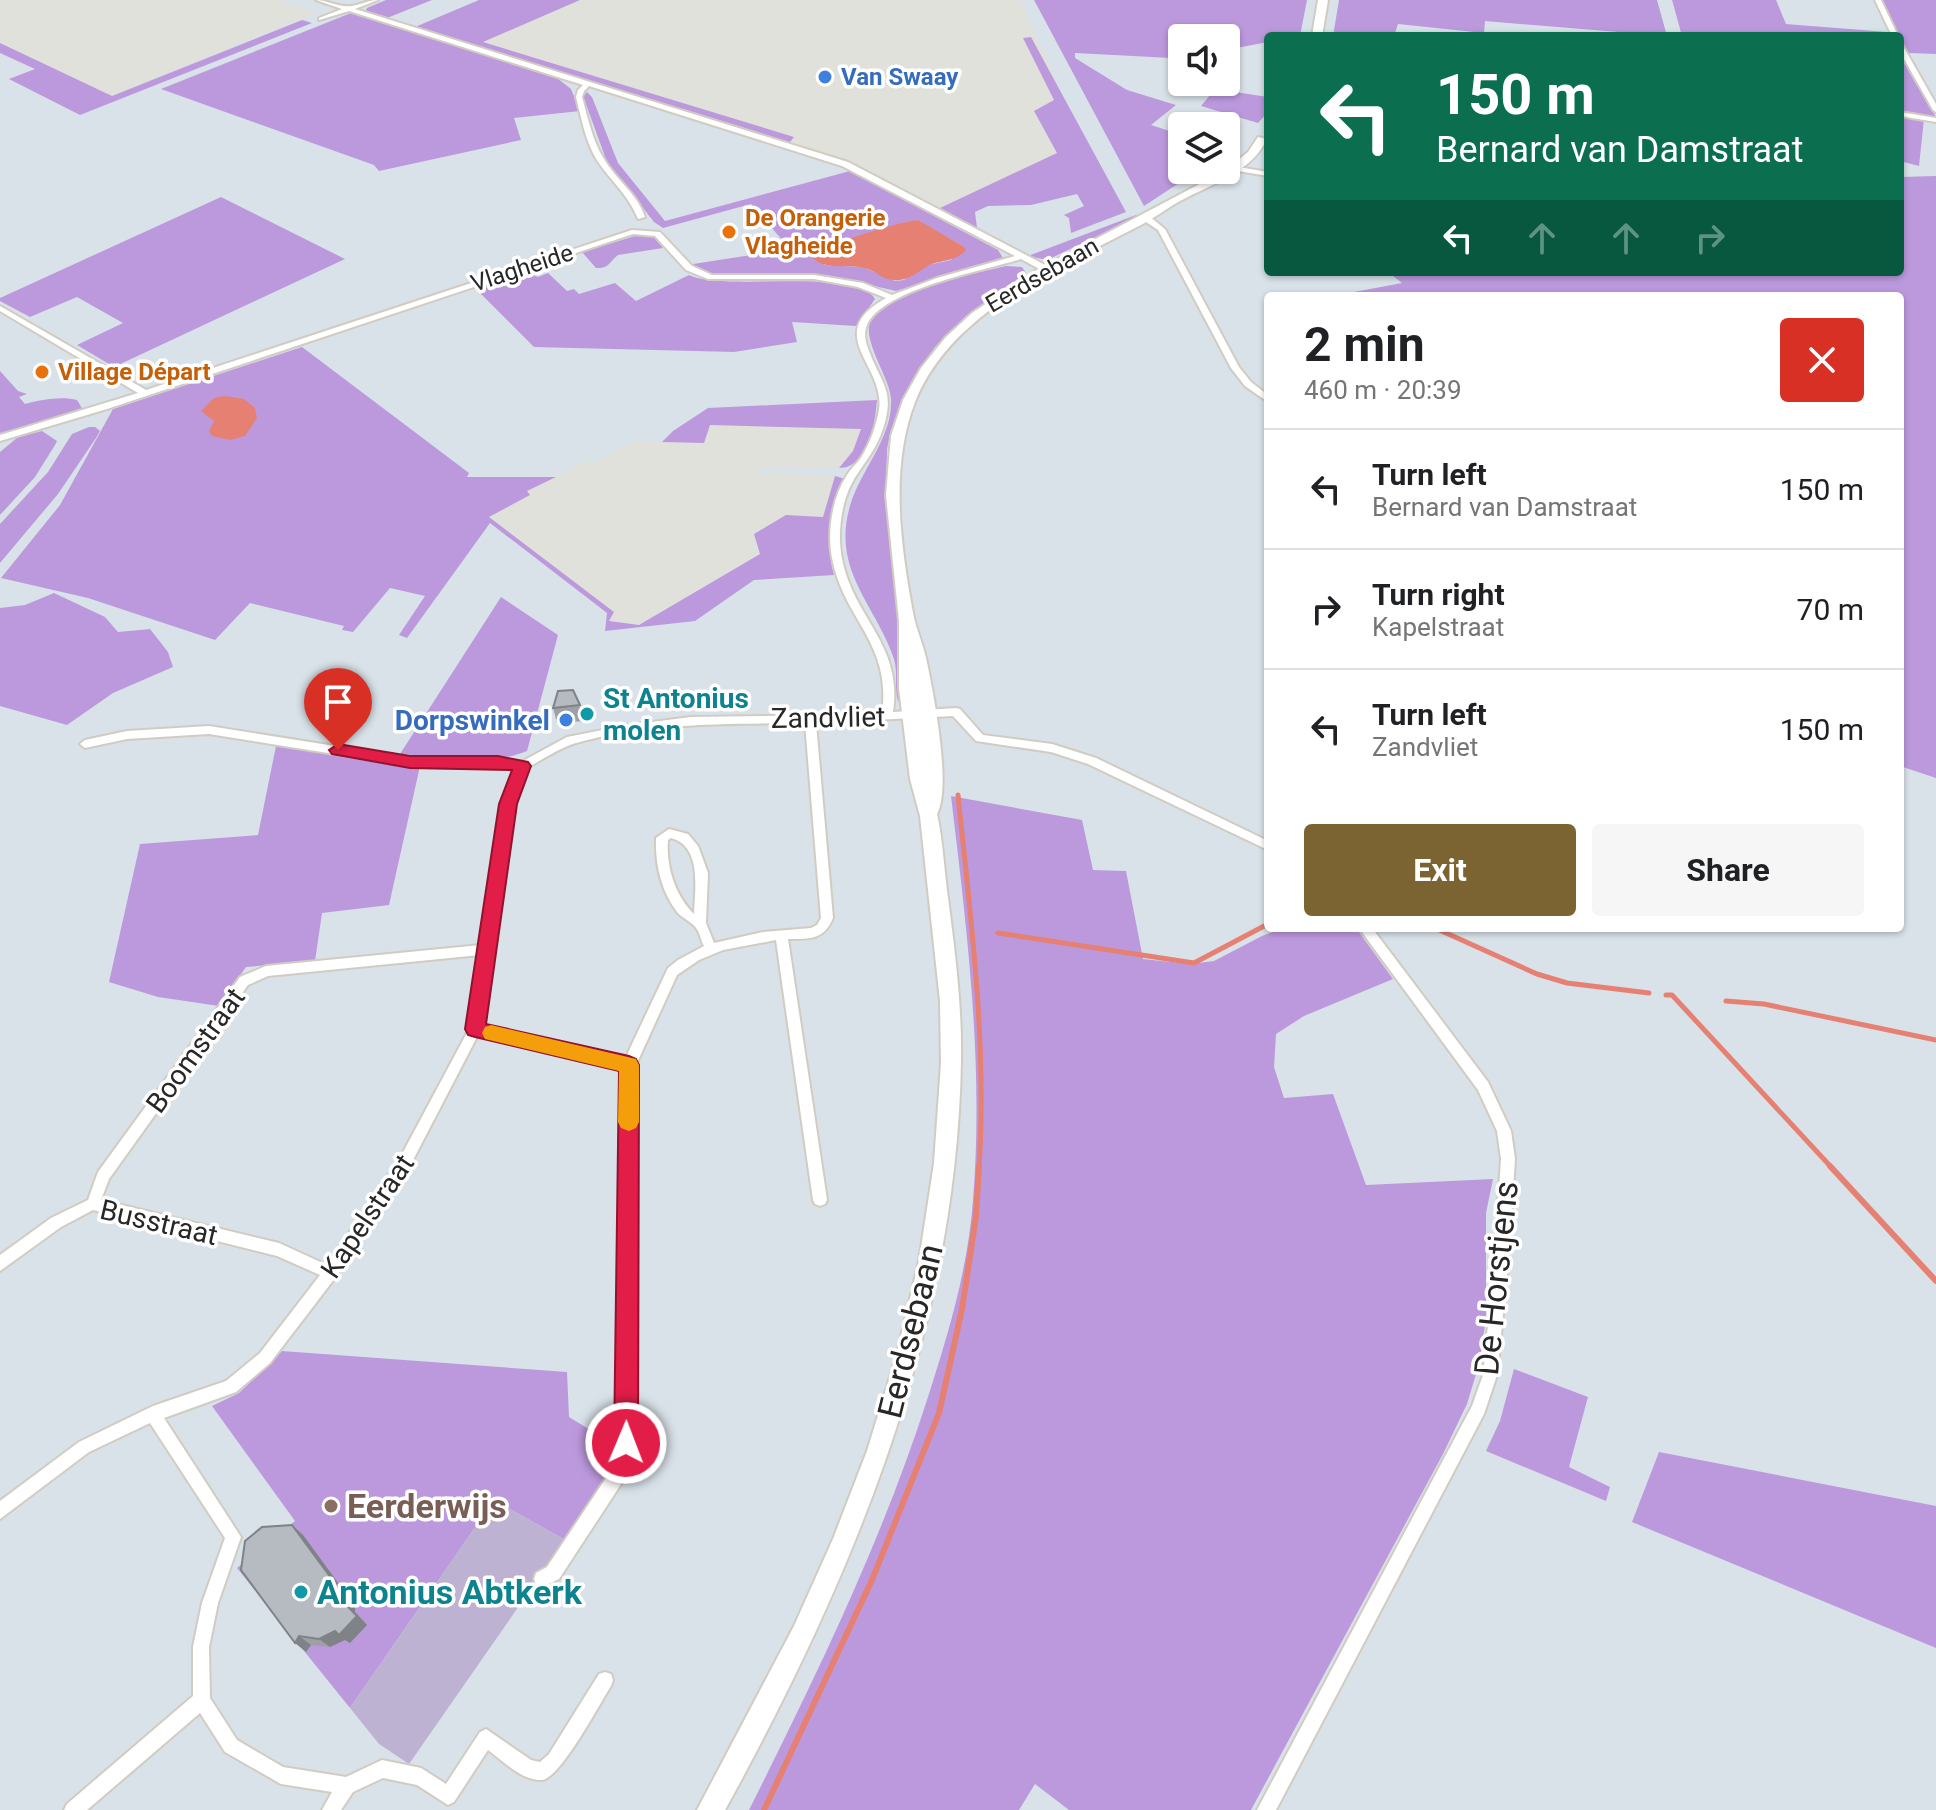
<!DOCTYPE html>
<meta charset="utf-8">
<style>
:root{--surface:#fff;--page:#f6f6f6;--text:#202124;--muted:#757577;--line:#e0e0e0;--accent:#7c6432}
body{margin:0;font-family:Roboto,sans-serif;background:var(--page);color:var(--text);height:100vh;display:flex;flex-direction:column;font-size:30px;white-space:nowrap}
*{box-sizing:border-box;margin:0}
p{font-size:26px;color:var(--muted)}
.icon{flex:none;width:44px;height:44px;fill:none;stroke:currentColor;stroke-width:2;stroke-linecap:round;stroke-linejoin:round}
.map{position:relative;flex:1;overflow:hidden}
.sheet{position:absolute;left:1264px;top:292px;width:640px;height:640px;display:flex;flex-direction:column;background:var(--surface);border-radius:8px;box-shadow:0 2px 6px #0004}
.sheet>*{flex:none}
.guide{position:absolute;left:1264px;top:32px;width:640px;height:244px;border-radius:8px;box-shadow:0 2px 6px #0004;background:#0b6e4f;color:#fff;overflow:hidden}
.fabs{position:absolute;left:1168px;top:24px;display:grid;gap:16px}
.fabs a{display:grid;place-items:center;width:72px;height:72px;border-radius:8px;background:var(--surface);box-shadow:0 2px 6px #0004;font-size:40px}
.pin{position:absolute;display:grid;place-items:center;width:68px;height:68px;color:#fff;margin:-82px -34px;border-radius:50% 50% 50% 0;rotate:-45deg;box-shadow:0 0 8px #0007}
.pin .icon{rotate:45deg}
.me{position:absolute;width:88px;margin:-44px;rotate:1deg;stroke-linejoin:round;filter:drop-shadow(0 0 6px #0008)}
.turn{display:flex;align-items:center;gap:28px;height:168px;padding:0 40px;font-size:36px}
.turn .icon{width:104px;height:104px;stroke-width:2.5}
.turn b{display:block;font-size:56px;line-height:68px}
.lanes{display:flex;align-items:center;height:76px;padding:0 40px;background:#0003;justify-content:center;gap:40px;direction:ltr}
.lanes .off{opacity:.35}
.round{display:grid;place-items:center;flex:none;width:84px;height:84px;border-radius:8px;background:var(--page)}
.overview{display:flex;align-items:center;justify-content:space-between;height:136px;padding:0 40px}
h1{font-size:48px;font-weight:700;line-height:60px}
.action{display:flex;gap:16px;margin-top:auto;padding:16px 40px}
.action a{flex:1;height:92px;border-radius:8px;background:var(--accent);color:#fff;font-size:32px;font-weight:700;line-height:92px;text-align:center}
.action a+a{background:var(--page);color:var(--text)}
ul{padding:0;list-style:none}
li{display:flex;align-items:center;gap:24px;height:120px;padding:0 40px;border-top:2px solid var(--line)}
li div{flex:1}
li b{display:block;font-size:30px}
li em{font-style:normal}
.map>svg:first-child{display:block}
.industrial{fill:#e0e1da}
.green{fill:#bc99dd;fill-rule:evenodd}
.cemetery{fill:#beb2d2}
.water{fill:#e58072}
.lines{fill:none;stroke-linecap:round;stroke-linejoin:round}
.stream-far1{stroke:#e58072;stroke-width:5}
.stream{stroke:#e58072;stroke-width:6}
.street-casing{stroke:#d1ccc2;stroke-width:4}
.secondary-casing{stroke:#d1ccc2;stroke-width:4}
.street{fill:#fff;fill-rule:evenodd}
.secondary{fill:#fff;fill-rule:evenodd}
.wall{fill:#9da1a6}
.shaded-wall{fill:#7f8387}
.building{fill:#b6bbc1;stroke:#7f8387;stroke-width:2}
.route{fill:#e11d48;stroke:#92132f;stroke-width:2}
.slow{fill:#f59e0b}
.shop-dot{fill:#3f7fe0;stroke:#fff;stroke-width:3}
.food-dot{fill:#e8710a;stroke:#fff;stroke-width:3}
.culture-dot{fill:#0f9aa8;stroke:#fff;stroke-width:3}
.education-dot{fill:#8d6e63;stroke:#fff;stroke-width:3}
.labels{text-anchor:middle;stroke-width:7;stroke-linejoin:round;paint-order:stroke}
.far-shop-label{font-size:24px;font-weight:bold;fill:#366cbe;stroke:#fff;text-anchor:start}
.far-food-label{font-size:24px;font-weight:bold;fill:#c56008;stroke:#fff;text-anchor:start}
.far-street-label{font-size:24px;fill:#272727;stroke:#fff}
.culture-label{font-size:28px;font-weight:bold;fill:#0d838f;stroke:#fff;text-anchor:start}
.street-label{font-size:28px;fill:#272727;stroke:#fff}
.shop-label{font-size:28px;font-weight:bold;fill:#366cbe;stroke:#fff;text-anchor:end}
.near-street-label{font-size:34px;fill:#272727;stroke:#fff}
.near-education-label{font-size:34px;font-weight:bold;fill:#785e54;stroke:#fff;text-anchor:start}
.near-culture-label{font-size:34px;font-weight:bold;fill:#0d838f;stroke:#fff;text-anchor:start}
</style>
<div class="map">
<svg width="1936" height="1810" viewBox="0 0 1936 1810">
<rect width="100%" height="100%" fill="#d9e2e9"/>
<path class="industrial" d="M0 0H279L317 12 112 96 0 43Z
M574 0H1020L1070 113 1082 152 937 209 856 165 472 43Z
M709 425 861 429 853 451 839 468 759 467 758 473 835 476 824 517 786 515 754 533 760 553 639 625 608 620 613 611 489 517 530 495 526 491 589 460 593 463 634 441 704 443Z"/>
<path class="green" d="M386 0H432L387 18 365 12 367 8Z
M479 0H580L483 42 794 137 790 142 415 27Z
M1034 0H1307L1300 36H1268V42L1226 50V38H1182V52L1174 51 1171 58 1075 53V58L1127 90 1176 105 1151 125 1182 135V170H1199L1144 206Z
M1339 0H1657L1667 36 1485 21 1484 33 1398 24 1394 36H1333Z
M1672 0H1776L1786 24 1887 32 1889 36H1682Z
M1882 0H1936V54L1908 53Z
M351 13 557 78 571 89 580 111 514 118 521 140 379 171 374 165 161 89Z
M302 20 312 23 80 115 9 79 35 69 0 53V43L112 96Z
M1031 37 1126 212 1071 233 1069 218 1064 215 1084 206 1077 194 1031 205 988 206 975 212 977 228 940 208 1057 153 1034 111 1054 100 1023 38Z
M1900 56 1933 112 1936 117 1900 110Z
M1215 89 1268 97V112L1258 123 1201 106Z
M587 92 592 97 618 163 665 221 850 171 998 250 1003 258 896 291 826 275H716L701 271 693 264 790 249 751 204 663 228 654 222 607 162 583 96ZM917 220 963 246 951 260 928 265 904 280 895 281 863 267 824 265 822 247Z
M1900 115 1924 119 1919 166 1900 161Z
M1936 176V778L1900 766V296H1354V292L1402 283 1388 272H1900V177Z
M221 197 345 259 114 367 77 345 123 323 77 297 30 317 0 301V298Z
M1136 215 1138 217 1047 260 1028 256Z
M645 233 652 235 663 248 618 255C609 262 609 269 596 268L582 252Z
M1006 266 1022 267 1026 273 965 317 935 347 911 382 891 430 887 449 886 500 904 653V700L898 701C894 689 898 673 894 659 876 605 831 570 850 506 860 470 893 438 891 399 890 377 859 337 872 319 893 290 972 274 1006 266Z
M525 271 538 277 548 273 567 291 574 289 579 294 615 283 636 301 689 275C725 292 859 267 875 299L856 326 792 322 797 342 734 352 534 347 475 288Z
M302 347 469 473 467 477H556L527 491 530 495 489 517 614 612 609 621 639 625 760 554 754 534 786 515 823 517 835 476 845 479C832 512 825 540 834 575L754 580 695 621 605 631 607 613 490 523 407 638 399 635 425 596 390 588 353 632 342 630 344 626 250 603 215 640 88 598 1 578 60 505 113 409Z
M0 371 18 391 27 394 19 397 25 404C41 400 61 396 77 400L83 410 0 433Z
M877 400C875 424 869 468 839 468L853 451 861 429 710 425 704 443 662 442 673 431 708 408Z
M89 427H95L100 431 96 438 58 494 0 563V524L48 472 72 434Z
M42 431 57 441 55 445 35 477 0 515V452L18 437Z
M54 593 105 617 118 632 150 629 168 652 173 667 113 693 67 725 0 706V608L25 605Z
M501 597 558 635 527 751C489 767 440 757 400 754Z
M276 746 420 766 389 905 322 913 315 961 246 967 219 1006 158 997 109 982 140 844 258 835Z
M951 796 1082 820 1093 870 1126 871 1143 959 1190 964 1214 961 1262 936 1284 928H1356L1393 979 1304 1016 1276 1034 1274 1067 1284 1098 1333 1094 1366 1185 1493 1179 1486 1213V1317L1480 1361 1467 1404 1443 1454 1251 1810H1069L1035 1784 1019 1810H749C816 1676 881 1543 927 1400 948 1335 968 1269 973 1200 984 1065 967 930 951 796Z
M282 1351 567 1372 569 1417 621 1449 618 1464 565 1540 494 1500 350 1708 237 1568 295 1521 212 1406 239 1393Z
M1514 1369 1588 1397 1569 1467 1610 1487 1606 1501 1486 1451 1500 1421Z
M1659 1452 1936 1506V1648L1632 1522Z"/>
<path class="cemetery" d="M494 1500 565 1540 409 1764 379 1744 350 1708Z"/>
<path class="water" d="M918 220 963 246 966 250C956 261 944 260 932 264 920 269 913 279 899 280 883 282 878 271 864 268 847 263 824 272 811 256 817 247 902 221 918 220Z
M225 396 244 399 255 408 257 418 245 436 230 440 212 436 209 431 214 421 201 411 214 398Z"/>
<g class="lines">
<path class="stream-far1" d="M958 795C971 920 987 1043 979 1168
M1435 928 1537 974 1567 983 1649 993
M998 933 1194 963 1268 924
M1666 995H1672L1832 1168
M1726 1001 1764 1004 1936 1040"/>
<path class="stream" d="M1830 1166 1936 1281
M764 1810 872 1580 939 1413 962 1309 976 1216 979 1166"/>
<defs>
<path id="street" d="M316 0C327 0 340 8 351 6 360 5 368 0 378 0L355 9 848 162 1049 267V271H1043L1021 259C986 270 882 289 867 325 864 332 865 341 868 348 880 383 896 389 883 429 876 449 867 459 856 476 841 499 837 533 842 559 854 619 903 644 893 712L956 708 960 709 983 735 1052 744 1096 758 1268 841V850L1088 764 1051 752 976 741 953 716 816 723 833 918C824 940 810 939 788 939L827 1200 825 1204 820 1206 815 1204 813 1200 776 940 723 950 699 960 677 975 636 1065 634 1443 629 1472 559 1579 542 1587 536 1585 534 1579 536 1573 547 1567 616 1463 618 1443 622 1069 478 1035 411 1164 335 1278 270 1363 236 1392 164 1418 241 1537 218 1603 209 1647 210 1698 237 1740 283 1767 346 1777 382 1760 421 1768 446 1784 480 1732 486 1729 531 1760 540 1762 549 1754 599 1674 605 1672 611 1674 613 1680 611 1686C600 1703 560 1779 542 1780 522 1781 503 1761 488 1750L454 1802 448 1805 417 1785 383 1778 353 1792 341 1810H322L332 1792 281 1784 225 1752 200 1713 87 1810H64L67 1804 193 1696V1647L202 1603 225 1538 150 1423 89 1452 0 1519V1501L79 1442 153 1406 226 1381 260 1353 320 1275 277 1256 93 1210 61 1227 0 1271V1255L51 1218 88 1200 98 1172 240 977 266 966 481 945 502 804 515 769 498 766 441 767 398 764 209 734 127 739 85 748 80 744 85 740 127 731 209 726 398 756 441 759 498 758 521 762 567 737 628 725 691 717 840 715 882 713C892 643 843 619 832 558 827 532 832 498 847 475 851 468 858 463 862 456 870 443 876 426 879 410 886 365 821 335 886 298L858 287 814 279H708L686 270 655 236 633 234 107 409 0 441V435L138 393 0 311V306L146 390 632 230 660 232 692 266 712 275H814L863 283 892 295 937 278 1015 256 842 166 589 86 584 91 582 97C588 118 592 140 604 159 616 180 637 193 645 217L638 219C627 192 609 180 595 157 585 139 581 117 576 97L578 90 583 85 349 11 319 20V18L342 9ZM805 723 821 918 817 925 811 928 763 932 714 943 706 923 708 873 698 846 688 834 669 829 656 838C655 864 661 891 677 912 682 918 692 922 696 928 700 933 701 941 704 946L678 960 668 968 625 1059 482 1025 514 804 527 768C542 760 559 748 576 743 650 722 729 724 805 723ZM671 838C702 846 695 889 694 914 675 895 666 867 668 840ZM480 955 469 1029 401 1156 327 1265 279 1243 101 1200 109 1179 248 985 268 976Z
M1875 0H1881L1898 36H1892Z
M1900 44 1903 46 1936 104V112L1933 110 1900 52Z
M1900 112 1936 118V122L1900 116Z
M1226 165 1268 172V176L1226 169Z
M1143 216H1149L1165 229 1239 367 1251 382 1268 395V402L1245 386 1231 368 1158 230 1143 220Z
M1359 928H1372L1488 1082 1511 1131 1515 1159 1508 1264 1497 1375 1484 1414 1276 1810H1257L1472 1406 1483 1375 1494 1264 1501 1159 1497 1131 1478 1090Z"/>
<path id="secondary" d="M1318 0H1328L1322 36H1312Z
M1258 137 1267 139C1251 173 1211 184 1180 201 1166 209 1153 219 1139 226 1059 268 951 311 915 402 889 469 901 549 914 618 917 631 923 644 926 658 933 690 952 787 937 814 943 841 944 870 948 898 955 952 962 1006 961 1061 957 1329 852 1579 725 1810H697L794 1626 833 1539 867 1451 896 1357 919 1261 934 1163 941 1063 940 1001 920 816 910 779 899 688V621L886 495 891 436 903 400 921 368 945 338 972 313 1035 271 1226 170 1248 152Z"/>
</defs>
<use href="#street" class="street-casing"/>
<use href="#secondary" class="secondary-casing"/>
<use href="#street" class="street"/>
<use href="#secondary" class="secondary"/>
</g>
<path class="wall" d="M580 705 584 721 557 723 553 708Z
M292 1525 303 1535 355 1606V1612L367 1625 350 1643 345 1640 330 1647 311 1645 306 1652 245 1541Z"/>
<path class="shaded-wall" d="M292 1525 303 1535 355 1606V1612L367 1625 350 1643 345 1640 330 1647 319 1639Z
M299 1636 311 1645 306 1652 295 1643Z"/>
<path class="building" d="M573 690 580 705 553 708 558 691Z
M292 1525 345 1597 344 1603 357 1616 339 1635 335 1631 319 1639 299 1636 295 1643 241 1570 245 1541 262 1527Z"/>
<path class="route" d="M338 744 410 756H498L528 762 531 766 517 804 486 1024 629 1056 636 1059 639 1065 638 1443 634 1451 626 1454 618 1451 614 1443 619 1071 475 1037 468 1035 465 1029 499 804 512 770 410 768 332 754 329 750Z"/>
<path class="slow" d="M491 1025 636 1059 639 1065V1122L636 1128 629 1131 621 1128 618 1122 619 1071 485 1039 482 1033 485 1027Z"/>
<g class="shop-dot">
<circle cx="825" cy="77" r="8"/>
<circle cx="566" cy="720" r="8"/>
</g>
<g class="food-dot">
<circle cx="729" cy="232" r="8"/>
<circle cx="42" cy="372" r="8"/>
</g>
<g class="culture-dot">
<circle cx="587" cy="714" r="8"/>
<circle cx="301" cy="1592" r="8"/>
</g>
<circle class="education-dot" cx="331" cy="1506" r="8"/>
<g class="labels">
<g class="far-shop-label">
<text x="841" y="85">Van Swaay</text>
</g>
<g class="far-food-label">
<text x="745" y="226">De Orangerie<tspan x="745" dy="28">Vlagheide</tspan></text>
<text x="58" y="380">Village Départ</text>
</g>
<g class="far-street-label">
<text transform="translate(522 268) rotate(-18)" y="8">Vlagheide</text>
<text transform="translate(1042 275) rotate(-30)" y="8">Eerdsebaan</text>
</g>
<g class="culture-label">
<text x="603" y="708">St Antonius<tspan x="603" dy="32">molen</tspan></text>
</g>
<g class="street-label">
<text transform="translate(828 717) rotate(-1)" y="10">Zandvliet</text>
<text transform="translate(195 1050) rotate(-54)" y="10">Boomstraat</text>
<text transform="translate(367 1216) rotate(-56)" y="10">Kapelstraat</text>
<text transform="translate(159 1222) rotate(13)" y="10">Busstraat</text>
</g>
<g class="shop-label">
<text x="550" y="730">Dorpswinkel</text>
</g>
<g class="near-street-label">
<text transform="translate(1496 1278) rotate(-84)" y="12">De Horstjens</text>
<text transform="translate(910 1331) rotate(-76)" y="12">Eerdsebaan</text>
</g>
<g class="near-education-label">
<text x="347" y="1518">Eerderwijs</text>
</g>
<g class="near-culture-label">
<text x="317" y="1604">Antonius Abtkerk</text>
</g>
</g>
</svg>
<div class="fabs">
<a><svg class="icon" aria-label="sound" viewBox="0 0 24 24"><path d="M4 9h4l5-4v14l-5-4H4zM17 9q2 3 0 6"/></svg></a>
<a><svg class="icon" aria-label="layers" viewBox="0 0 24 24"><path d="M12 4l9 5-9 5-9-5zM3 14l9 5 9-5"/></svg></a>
</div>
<div class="pin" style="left:338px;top:750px;background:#d93025"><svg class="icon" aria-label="arrive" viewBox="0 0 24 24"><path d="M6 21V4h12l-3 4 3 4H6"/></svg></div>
<svg class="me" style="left:626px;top:1443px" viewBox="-20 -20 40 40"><circle r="17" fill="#e11d48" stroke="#fff" stroke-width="3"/><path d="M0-11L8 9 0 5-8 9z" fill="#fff"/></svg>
<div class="guide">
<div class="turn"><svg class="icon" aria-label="left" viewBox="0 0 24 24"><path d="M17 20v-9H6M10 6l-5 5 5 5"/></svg><div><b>150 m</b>Bernard van Damstraat</div></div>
<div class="lanes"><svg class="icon" aria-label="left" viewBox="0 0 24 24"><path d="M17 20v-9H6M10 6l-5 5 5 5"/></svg><svg class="icon off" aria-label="ahead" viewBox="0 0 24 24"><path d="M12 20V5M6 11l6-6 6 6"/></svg><svg class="icon off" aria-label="ahead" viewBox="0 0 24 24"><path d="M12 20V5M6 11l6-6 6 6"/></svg><svg class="icon off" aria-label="right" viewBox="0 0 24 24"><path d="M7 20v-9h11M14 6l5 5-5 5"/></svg></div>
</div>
<section class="sheet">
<div class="overview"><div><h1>2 min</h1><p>460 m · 20:39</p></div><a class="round" style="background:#d93025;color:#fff"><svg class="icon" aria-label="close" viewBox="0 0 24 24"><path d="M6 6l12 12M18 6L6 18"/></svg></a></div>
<ul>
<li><svg class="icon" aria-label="left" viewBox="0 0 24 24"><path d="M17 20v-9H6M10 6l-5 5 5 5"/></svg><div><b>Turn left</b><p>Bernard van Damstraat</p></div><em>150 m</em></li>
<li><svg class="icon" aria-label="right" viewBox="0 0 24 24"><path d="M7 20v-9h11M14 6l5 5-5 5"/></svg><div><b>Turn right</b><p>Kapelstraat</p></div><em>70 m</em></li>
<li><svg class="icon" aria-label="left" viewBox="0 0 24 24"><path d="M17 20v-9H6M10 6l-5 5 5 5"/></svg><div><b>Turn left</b><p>Zandvliet</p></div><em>150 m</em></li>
</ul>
<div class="action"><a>Exit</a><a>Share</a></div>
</section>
</div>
